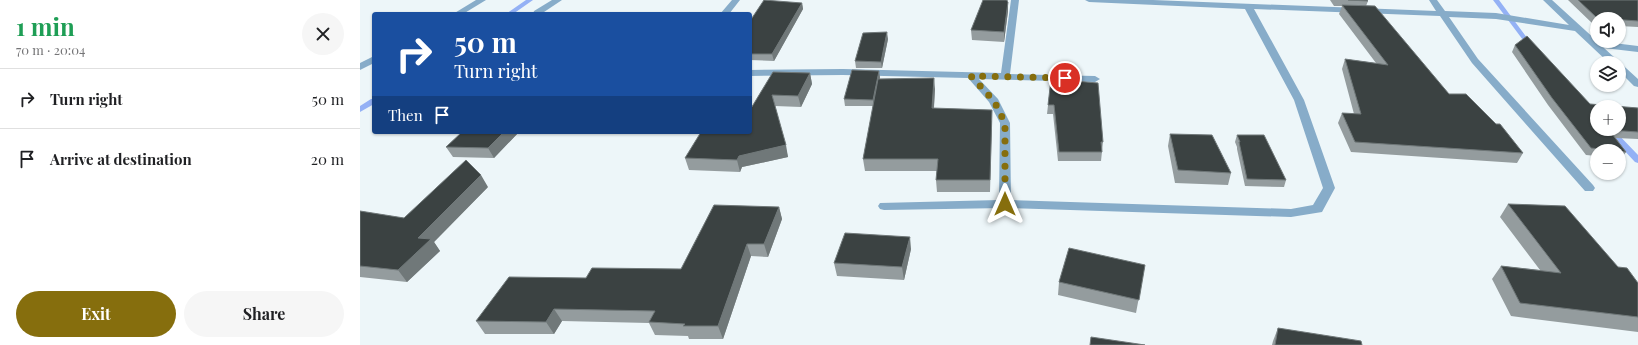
<!DOCTYPE html>
<meta charset="utf-8">
<style>
:root{--surface:#fff;--page:#f6f6f6;--text:#202124;--muted:#757577;--line:#e0e0e0;--accent:#866e0d}
body{margin:0;font-family:"Playfair Display",serif;background:var(--page);color:var(--text);height:100vh;display:flex;flex-direction:column;font-size:15px;white-space:nowrap}
*{box-sizing:border-box;margin:0}
p{font-size:13px;color:var(--muted)}
.icon{flex:none;width:22px;height:22px;fill:none;stroke:currentColor;stroke-width:2;stroke-linecap:round;stroke-linejoin:round}
.map{position:relative;flex:1;overflow:hidden}
.sheet{display:flex;flex-direction:column;background:var(--surface);width:360px}
.sheet>*{flex:none}
.banner{position:absolute;left:12px;top:12px;width:380px;height:122px;border-radius:4px;box-shadow:0 1px 3px #0004;background:#1a4fa0;color:#fff;overflow:hidden}
.fabs{position:absolute;left:1230px;top:12px;display:grid;gap:8px}
.fabs a{display:grid;place-items:center;width:36px;height:36px;border-radius:50%;background:var(--surface);box-shadow:0 1px 3px #0004;font-size:20px}
.pin{position:absolute;display:grid;place-items:center;width:34px;height:34px;color:#fff;margin:-17px;border:2px solid #fff;border-radius:50%;box-shadow:0 1px 4px #0007}
.me{position:absolute;width:44px;margin:-22px;rotate:0deg;stroke-linejoin:round;filter:drop-shadow(0 0 3px #0008)}
.turn{display:flex;align-items:center;gap:14px;height:84px;padding:0 16px;font-size:18px}
.turn .icon{width:52px;height:52px;stroke-width:2.5}
.turn b{display:block;font-size:28px;line-height:34px}
.then{display:flex;align-items:center;height:38px;padding:0 16px;background:#0003;gap:8px;font-size:15px}
.round{display:grid;place-items:center;flex:none;width:42px;height:42px;border-radius:21px;background:var(--page)}
.summary{display:flex;align-items:center;justify-content:space-between;height:68px;padding:0 16px}
h1{font-size:24px;font-weight:700;line-height:30px;color:#1e9e55}
.cta{display:flex;gap:8px;margin-top:auto;padding:8px 16px}
.cta a{flex:1;height:46px;border-radius:24px;background:var(--accent);color:#fff;font-size:16px;font-weight:700;line-height:46px;text-align:center}
.cta a+a{background:var(--page);color:var(--text)}
ul{padding:0;list-style:none}
li{display:flex;align-items:center;gap:12px;height:60px;padding:0 16px;border-top:1px solid var(--line)}
li div{flex:1}
li b{display:block;font-size:15px}
li em{font-style:normal}
main{display:flex;flex:1;min-height:0}
.map>svg:first-child{display:block}
.lines{fill:none;stroke-linecap:round;stroke-linejoin:round}
.stream{fill:#94b1f5;fill-rule:evenodd}
.minor{fill:#87acc9;fill-rule:evenodd}
.wall{fill:#949c9e}
.shaded-wall{fill:#707879}
.building{fill:#3b4242;stroke:#707879;fill-rule:evenodd}
.route{stroke:#866e0d;stroke-width:7;stroke-dasharray:0 12.6}
</style>
<main>
<section class="sheet">
<div class="summary"><div><h1>1 min</h1><p>70 m · 20:04</p></div><a class="round"><svg class="icon" aria-label="close" viewBox="0 0 24 24"><path d="M6 6l12 12M18 6L6 18"/></svg></a></div>
<ul>
<li><svg class="icon" aria-label="right" viewBox="0 0 24 24"><path d="M7 20v-9h11M14 6l5 5-5 5"/></svg><div><b>Turn right</b></div><em>50 m</em></li>
<li><svg class="icon" aria-label="arrive" viewBox="0 0 24 24"><path d="M6 21V4h12l-3 4 3 4H6"/></svg><div><b>Arrive at destination</b></div><em>20 m</em></li>
</ul>
<div class="cta"><a>Exit</a><a>Share</a></div>
</section>
<div class="map">
<svg width="1278" height="345" viewBox="0 0 1278 345">
<rect width="100%" height="100%" fill="#edf6f9"/>
<g class="lines">
<path class="stream" d="M166 0H173L153 14H146Z
M1133 0H1139L1173 46V48H1169Z
M11 99H14V104L0 112V106Z
M1244 129H1253L1278 155V163L1275 162Z"/>
<path class="minor" d="M116 0H126L103 14H93Z
M192 0H202L181 14H173L174 11Z
M372 0H380L369 14H360Z
M651 0H659L650 74 735 76 740 79 735 82 619 79 638 99 650 123 651 200 931 209 953 205 963 188 934 100 885 9 729 2 725 0H793L1076 11 1069 0H1077L1085 11 1136 13 1209 25 1183 0H1192L1237 41 1278 46V52L1244 48 1278 79V87L1274 86 1259 71V63H1249L1215 31 1136 19 1089 17 1118 59 1233 185 1235 188 1233 191H1225L1112 63 1080 16 894 9 944 100 975 188 962 212 931 217 645 208 524 210 520 209 518 206 520 203 639 200 640 123 629 102 608 78 483 75 390 76V70L483 69 641 73Z
M14 56V63L0 70V63Z"/>
</g>
<path class="wall" d="M648 0V11L644 42 612 40 611 30Z
M970 0H1007L1008 1 1006 6 1089 94 1163 153 1157 163 991 152 978 123 982 113 994 114 982 69 985 59 1016 63 979 14 982 6H974Z
M1208 0H1278V27L1259 26V19H1237V24H1233Z
M442 3 443 9 414 61 390 60V21Z
M528 39 522 68H496L495 61Z
M1155 45 1230 104 1278 108V139L1256 138 1266 152 1261 159H1259V151H1237V156L1226 155 1188 105 1152 52Z
M413 72 450 73 452 84 441 107 415 106 428 157 382 167 380 172 329 170 325 158 390 132Z
M520 77V79L575 89 574 108 632 121 630 192H577L576 180 577 171H505L503 159 513 106H485L484 99Z
M691 79 743 142 741 161H698L693 114H687Z
M159 132 134 158 93 157 86 147Z
M810 134 871 173 868 185 815 183 808 146Z
M877 135 926 180 924 187 885 186 877 149V147L875 142Z
M128 187 74 242 80 251 47 282 0 277V211L44 218Z
M1148 204 1258 267 1278 283V332L1151 316 1132 279 1141 266 1180 270 1140 217Z
M419 207 422 219 408 257 391 256 363 339H329L328 336 295 335 289 323 202 321 194 334H125L116 321 226 278 321 269Z
M551 249 544 280 477 276 474 263Z
M785 265 776 313 698 295 699 282Z
M918 328 1002 345H912L913 341Z"/>
<path class="shaded-wall" d="M648 2V11L644 42V32Z
M442 3 443 9 414 61 412 54Z
M527 32 528 39 522 68 521 62Z
M519 71 520 77 514 106 513 100Z
M450 73 452 84 441 107 438 96Z
M574 78 575 89 573 120 572 108Z
M144 132H159L134 158 128 148Z
M426 145 428 157 382 167 380 172 377 160 379 156Z
M121 175 128 187 74 242 80 251 47 282 38 270 58 238Z
M419 207 422 219 408 257 404 244Z
M550 237 551 249 544 280 542 267Z
M387 244 391 256 363 339 358 326Z
M194 309 202 321 194 334 186 322Z"/>
<path class="building" d="M404 0 442 3 412 54H390V21Z
M623 0H647V1L648 2 644 32 611 30Z
M988 0H1007L1008 1Z
M1218 0H1278V21L1237 18Z
M982 5 1015 6 1089 94H1106L1136 124H1140L1163 153 995 142 982 113 1001 114 985 59 1028 65Z
M527 32 521 62 495 61 503 33Z
M1167 36 1230 104 1278 108V132L1249 130 1266 152 1231 148 1192 98 1155 45ZM1237 107H1259V129H1237Z
M492 70 519 71 513 100 484 99Z
M413 72 450 73 438 96 412 95 426 145 379 156 377 160 325 158 341 132H390V110Z
M574 78 572 108 632 110 630 180H576L578 159H503L518 79Z
M691 79 738 83 743 142H741L742 152H699L694 105H688Z
M102 132H144L128 148 86 147Z
M810 134 852 135 871 173 818 170Z
M877 135H904L926 180 887 179 879 142H880Z
M106 160 121 175 58 238 71 239 38 270 0 266V211L44 218Z
M1148 204 1205 206 1258 267 1267 268 1278 283V317L1160 303 1141 266 1201 273Z
M354 205 419 207 404 244H387L358 326H323L325 324 289 322 295 311 194 309 186 322 116 321 149 277 226 278 232 268 321 269Z
M485 233 550 237 542 267 474 263Z
M709 248 785 265 779 300 699 282Z
M918 328 1001 341 1002 345H915Z
M731 337 785 345H730Z"/>
<g class="lines">
<path class="route" d="M645 204V123L634 101 611 76 705 78"/>
</g>
</svg>
<div class="fabs">
<a><svg class="icon" aria-label="sound" viewBox="0 0 24 24"><path d="M4 9h4l5-4v14l-5-4H4zM17 9q2 3 0 6"/></svg></a>
<a><svg class="icon" aria-label="layers" viewBox="0 0 24 24"><path d="M12 4l9 5-9 5-9-5zM3 14l9 5 9-5"/></svg></a>
<a>+</a>
<a>−</a>
</div>
<div class="pin" style="left:705px;top:78px;background:#d93025"><svg class="icon" aria-label="arrive" viewBox="0 0 24 24"><path d="M6 21V4h12l-3 4 3 4H6"/></svg></div>
<svg class="me" style="left:645px;top:204px" viewBox="-20 -20 40 40"><path d="M0-17L14 15 0 8-14 15z" fill="#866e0d" stroke="#fff" stroke-width="4"/></svg>
<div class="banner">
<div class="turn"><svg class="icon" aria-label="right" viewBox="0 0 24 24"><path d="M7 20v-9h11M14 6l5 5-5 5"/></svg><div><b>50 m</b>Turn right</div></div>
<div class="then">Then<svg class="icon" aria-label="arrive" viewBox="0 0 24 24"><path d="M6 21V4h12l-3 4 3 4H6"/></svg></div>
</div>
</div>
</main>
